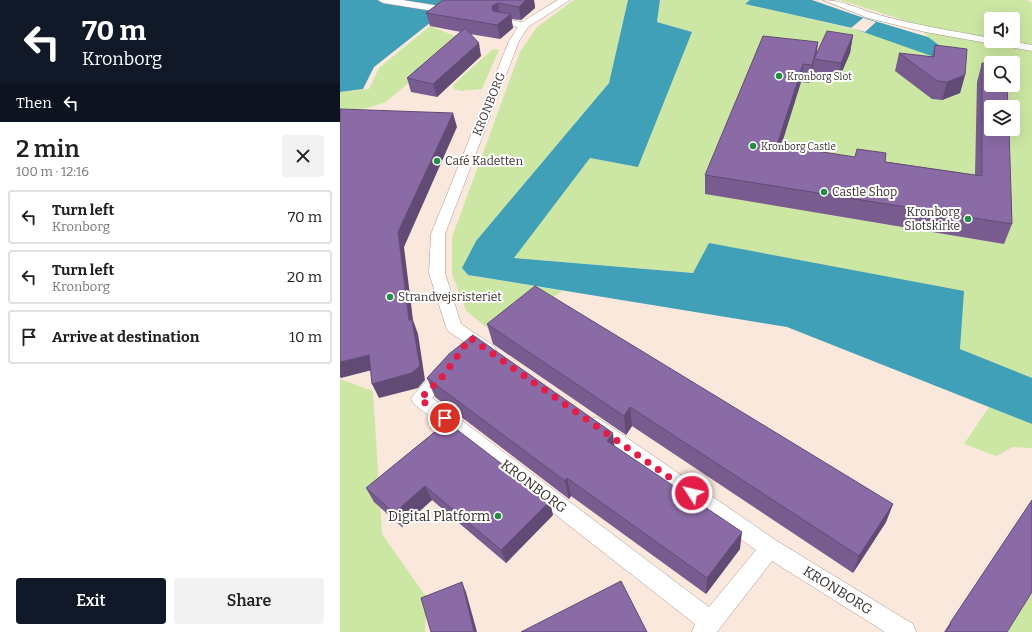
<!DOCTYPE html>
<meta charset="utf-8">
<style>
:root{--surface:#fff;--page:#f2f2f2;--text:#202124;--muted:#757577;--line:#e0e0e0;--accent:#111827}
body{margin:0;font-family:Bitter,serif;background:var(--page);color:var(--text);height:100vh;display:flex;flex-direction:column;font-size:15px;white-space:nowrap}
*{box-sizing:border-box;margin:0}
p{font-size:13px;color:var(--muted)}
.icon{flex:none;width:22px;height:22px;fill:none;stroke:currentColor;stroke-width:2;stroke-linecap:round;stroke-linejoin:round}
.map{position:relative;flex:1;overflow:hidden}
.sheet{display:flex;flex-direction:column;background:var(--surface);width:340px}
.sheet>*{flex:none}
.guide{background:#111827;color:#fff;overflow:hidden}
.fabs{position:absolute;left:644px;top:12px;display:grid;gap:8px}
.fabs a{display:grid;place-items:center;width:36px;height:36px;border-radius:4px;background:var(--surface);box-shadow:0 4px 16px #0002;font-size:20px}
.pin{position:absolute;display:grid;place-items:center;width:34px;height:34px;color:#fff;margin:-17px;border:2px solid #fff;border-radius:50%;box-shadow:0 1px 4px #0007}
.me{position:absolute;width:44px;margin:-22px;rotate:305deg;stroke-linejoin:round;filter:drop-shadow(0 0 3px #0008)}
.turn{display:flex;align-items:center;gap:14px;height:84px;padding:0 16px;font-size:18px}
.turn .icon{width:52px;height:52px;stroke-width:2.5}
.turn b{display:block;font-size:28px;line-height:34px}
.then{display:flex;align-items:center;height:38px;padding:0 16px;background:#0003;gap:8px;font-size:15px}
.round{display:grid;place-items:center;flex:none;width:42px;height:42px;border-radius:4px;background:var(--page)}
.head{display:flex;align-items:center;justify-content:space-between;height:68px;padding:0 16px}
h1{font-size:24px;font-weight:600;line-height:30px}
.button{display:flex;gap:8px;margin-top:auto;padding:8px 16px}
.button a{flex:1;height:46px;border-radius:4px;background:var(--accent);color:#fff;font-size:16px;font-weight:600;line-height:46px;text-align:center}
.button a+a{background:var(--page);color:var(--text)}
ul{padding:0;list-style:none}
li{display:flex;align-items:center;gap:12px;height:54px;margin:0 8px 6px;padding:0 8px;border:2px solid var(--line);border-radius:4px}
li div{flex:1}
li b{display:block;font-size:15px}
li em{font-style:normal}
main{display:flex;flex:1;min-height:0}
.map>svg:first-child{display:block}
.green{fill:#cce7a3;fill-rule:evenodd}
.water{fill:#40a0b7}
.pier{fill:#fae8dd}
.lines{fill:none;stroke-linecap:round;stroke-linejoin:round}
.lane-casing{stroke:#a8988e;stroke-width:1}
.lane{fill:#fff;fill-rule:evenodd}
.wall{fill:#785c8f}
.shaded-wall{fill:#614b74}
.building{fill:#8b6ba6;stroke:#614b74}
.route{stroke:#e11d48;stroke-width:7;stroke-dasharray:0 12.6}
.poi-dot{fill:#258e45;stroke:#fff;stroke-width:1.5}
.labels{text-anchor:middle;stroke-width:4;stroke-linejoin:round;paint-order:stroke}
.far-poi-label{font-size:10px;fill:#37302c;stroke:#fff;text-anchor:start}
.street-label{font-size:12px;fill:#37302c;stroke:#fff}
.poi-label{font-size:12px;fill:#37302c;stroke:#fff;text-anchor:start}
.near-street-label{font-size:14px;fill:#37302c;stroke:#fff}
.near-poi-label{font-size:14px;fill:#37302c;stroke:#fff;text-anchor:end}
</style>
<main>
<section class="sheet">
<div class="guide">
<div class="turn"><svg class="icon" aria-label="left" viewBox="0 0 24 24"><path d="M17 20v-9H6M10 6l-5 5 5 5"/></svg><div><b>70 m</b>Kronborg</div></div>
<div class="then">Then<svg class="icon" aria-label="left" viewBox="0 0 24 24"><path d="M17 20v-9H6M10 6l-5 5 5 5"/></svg></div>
</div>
<div class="head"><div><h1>2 min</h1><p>100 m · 12:16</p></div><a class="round"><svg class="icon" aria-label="close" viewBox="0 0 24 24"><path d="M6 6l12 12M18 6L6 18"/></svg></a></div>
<ul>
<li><svg class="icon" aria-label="left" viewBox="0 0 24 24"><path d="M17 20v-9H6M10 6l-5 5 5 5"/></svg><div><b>Turn left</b><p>Kronborg</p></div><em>70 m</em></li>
<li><svg class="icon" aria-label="left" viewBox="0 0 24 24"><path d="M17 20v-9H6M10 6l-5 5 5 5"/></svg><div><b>Turn left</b><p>Kronborg</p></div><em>20 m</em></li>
<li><svg class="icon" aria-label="arrive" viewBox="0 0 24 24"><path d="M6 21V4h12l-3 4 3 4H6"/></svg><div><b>Arrive at destination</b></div><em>10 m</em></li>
</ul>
<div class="button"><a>Exit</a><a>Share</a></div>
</section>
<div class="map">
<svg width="692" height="632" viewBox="0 0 692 632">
<rect width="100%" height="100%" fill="#fae8dd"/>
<path class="green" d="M234 0H288L269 83 136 241 122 268 128 275 223 291 199 306 160 338 126 311 112 274V237L180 52 197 27Z
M320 0H410L406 4 607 51 588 37 579 25 500 0H687L692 3V378L620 349 623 291 353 273 173 258 250 158 298 167 352 32 317 22ZM651 19H673V41H651ZM651 63H673V85H651ZM651 107H673V129H651Z
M90 26 128 41 73 79 46 102 28 108 0 111V92L29 89 39 68Z
M153 49 159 50 142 89 122 91 114 89 113 86 116 82Z
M0 379 33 391 42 534 87 598 85 632H0Z
M649 407 692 424V448L673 447 656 456 624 444Z
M692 589V632H665Z"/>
<path class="water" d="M0 0H119L34 67 23 89 0 92Z
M288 0H320L317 22 352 32 298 167 250 158 174 258 353 273 369 243 624 291 620 349 692 378V424L447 327 128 275 122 268 136 241 269 83Z
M410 0H472L518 16 588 37 607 51 600 59 512 28 405 4Z"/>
<path class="pier" d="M523 18 536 22 525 32 511 28Z"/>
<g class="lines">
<defs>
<path id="lane" d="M38 0H62L106 7 111 10 106 13 43 3Z
M218 0H230L188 27 179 41 105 234V273L121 324 154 346 156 350 154 354 148 356 142 354 108 331 106 327 89 273 91 234 169 41 178 27 156 23 155 21 160 18 182 22Z
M483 0C503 0 518 9 536 14 574 25 613 31 651 38V41H670L692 45V51L585 32 528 18Z
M106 365 112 367 115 372 92 398 369 607 416 550 249 430 246 425 249 420 255 417 261 420 437 541 573 624 576 632H545L432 561 377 632H352L355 624 74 404 71 399 74 394 100 367Z"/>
</defs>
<use href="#lane" class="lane-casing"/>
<use href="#lane" class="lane"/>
</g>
<path class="wall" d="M103 0H194L195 8 181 20 171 19 173 28 160 39 130 34 141 56 97 97 71 92 67 78 121 32 90 26 86 13Z
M513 35 510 53 498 81 471 78V76L469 83 461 82 441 146 635 175 637 82 642 63 672 224 664 244 365 194V175L478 42 476 53Z
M595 45 625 75 620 93 602 100 592 99 555 71 559 53 592 57Z
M147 324 553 504 546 522 513 573 292 426 286 435 153 344Z
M87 378 274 446 400 549 366 594 231 496 229 499 95 397Z
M107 422 213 515 166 563 92 500 62 527 34 502 26 488Z
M692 500 667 632H604Z"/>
<path class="shaded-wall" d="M186 0H194L195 8 181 20 179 7Z
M158 3 160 17 154 20 152 6Z
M171 14 173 28 160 39 157 25Z
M513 35 510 53 498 81 501 63Z
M478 42 476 60 474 59 471 76 469 83 472 65Z
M139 43 141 56 97 97 93 84Z
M463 64 461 82 435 165 437 145Z
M625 75 620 93 602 100 607 82Z
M113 113 117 127 64 247 73 320 78 334 85 380 78 388 39 398 32 384 69 320 58 232Z
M29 355 36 369 1 378 0 377V362Z
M290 407 292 426 286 435 284 416Z
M273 433 275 452 267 441Z
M227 478 231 496 229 499 225 481Z
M85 486 92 500 62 527 54 513Z
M210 501 213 515 166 563 161 550Z
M553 504 546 522 513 573 519 556Z
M402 532 400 549 366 594 367 578Z
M122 582 126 592 137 632H134Z"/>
<path class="building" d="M103 0H186L179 7 158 3 152 6 153 11 171 14 157 25 86 13Z
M125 28 139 43 93 84 67 78Z
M487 31 513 35 501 63 474 59Z
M423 36 478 42 472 65 463 64 437 145 515 157 517 149 546 153 545 162 642 176V63L651 64V85H667L668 107H651V129H669L672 224 365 175Z
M595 45 627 49 625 75 607 82 597 81 559 53 594 57Z
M0 109 113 113 58 232 69 320H72L80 366 72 373 32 384 29 355 0 362Z
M195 286 553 504 519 556 290 407 284 416 147 324Z
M133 335 273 433 267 441 402 532 367 578 227 478 225 481 87 378 109 354Z
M107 422 210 501 161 550 85 486 54 513 26 488Z
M692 500V592L667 632H606L611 624 610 623Z
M281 581 307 632H181Z
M122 582 134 632H91L81 598Z"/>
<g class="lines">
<path class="route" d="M105 418 80 399 104 375 130 338 352 493"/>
</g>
<g class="poi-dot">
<circle cx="439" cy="76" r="4"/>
<circle cx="413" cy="146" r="4"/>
<circle cx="97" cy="161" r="4"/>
<circle cx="484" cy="192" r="4"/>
<circle cx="628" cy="219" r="4"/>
<circle cx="50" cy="297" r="4"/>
<circle cx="158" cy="516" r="4"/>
</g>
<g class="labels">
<g class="far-poi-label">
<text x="447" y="80">Kronborg Slot</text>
<text x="421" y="150">Kronborg Castle</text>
</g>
<g class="street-label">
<text transform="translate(149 104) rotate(-68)" y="4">KRONBORG</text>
</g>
<g class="poi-label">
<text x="105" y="165">Café Kadetten</text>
<text x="492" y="196">Castle Shop</text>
<text x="620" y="216" text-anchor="end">Kronborg<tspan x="620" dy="14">Slotskirke</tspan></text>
<text x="58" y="301">Strandvejsristeriet</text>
</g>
<g class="near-street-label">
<text transform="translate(194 486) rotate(37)" y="5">KRONBORG</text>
<text transform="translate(498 590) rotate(32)" y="5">KRONBORG</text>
</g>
<g class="near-poi-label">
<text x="150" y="521">Digital Platform</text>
</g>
</g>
</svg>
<div class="fabs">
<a><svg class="icon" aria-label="sound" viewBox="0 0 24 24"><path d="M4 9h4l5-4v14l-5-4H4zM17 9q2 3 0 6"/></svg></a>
<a><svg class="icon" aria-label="search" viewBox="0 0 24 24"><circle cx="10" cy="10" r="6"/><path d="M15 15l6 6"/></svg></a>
<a><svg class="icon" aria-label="layers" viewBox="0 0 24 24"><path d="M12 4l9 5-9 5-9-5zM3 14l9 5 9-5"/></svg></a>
</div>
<div class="pin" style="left:105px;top:418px;background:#d93025"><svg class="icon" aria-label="arrive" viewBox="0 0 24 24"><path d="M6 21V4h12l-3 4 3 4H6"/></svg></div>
<svg class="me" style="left:352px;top:493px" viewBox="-20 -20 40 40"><circle r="17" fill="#e11d48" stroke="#fff" stroke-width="3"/><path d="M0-11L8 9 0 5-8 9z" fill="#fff"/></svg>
</div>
</main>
